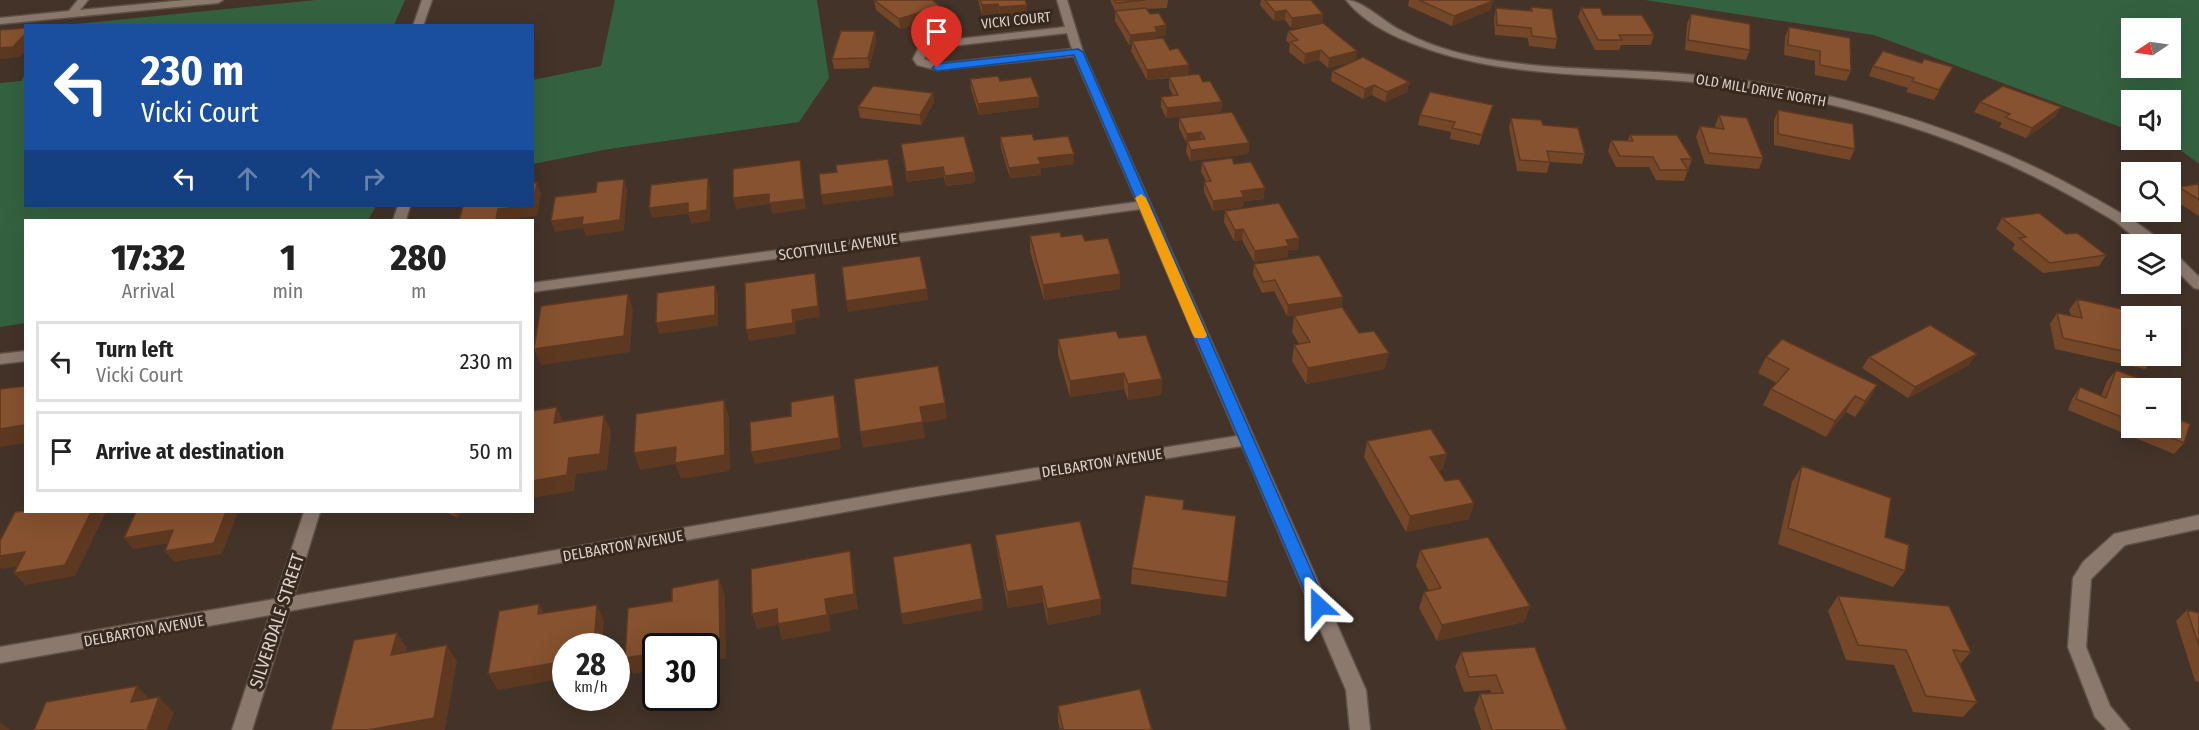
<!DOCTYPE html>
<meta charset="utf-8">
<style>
:root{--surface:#fff;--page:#f6f6f6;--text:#222;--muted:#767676;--line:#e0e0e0}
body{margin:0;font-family:"Fira Sans Condensed",sans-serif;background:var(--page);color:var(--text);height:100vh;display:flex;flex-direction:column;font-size:22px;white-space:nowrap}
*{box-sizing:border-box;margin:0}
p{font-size:20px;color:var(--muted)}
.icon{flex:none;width:33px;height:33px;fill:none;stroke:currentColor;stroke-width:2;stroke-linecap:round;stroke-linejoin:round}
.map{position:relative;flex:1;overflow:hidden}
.details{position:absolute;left:24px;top:219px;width:510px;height:294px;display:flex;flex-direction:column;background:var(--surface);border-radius:0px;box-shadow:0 6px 24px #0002}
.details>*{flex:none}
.top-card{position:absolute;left:24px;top:24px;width:510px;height:183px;border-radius:0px;box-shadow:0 6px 24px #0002;background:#1a4fa0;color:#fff;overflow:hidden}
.needle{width:39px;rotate:257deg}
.fabs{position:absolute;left:2121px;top:18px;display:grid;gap:12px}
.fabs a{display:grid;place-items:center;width:60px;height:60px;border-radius:0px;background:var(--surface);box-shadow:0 6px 24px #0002;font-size:30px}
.speed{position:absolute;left:552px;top:633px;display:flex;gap:12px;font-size:30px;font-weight:700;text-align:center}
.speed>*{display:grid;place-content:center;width:78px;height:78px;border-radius:50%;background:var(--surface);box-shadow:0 6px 24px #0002;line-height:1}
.speed small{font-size:15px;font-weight:400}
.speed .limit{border:3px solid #111;border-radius:9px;background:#fff;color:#111}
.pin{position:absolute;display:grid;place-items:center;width:51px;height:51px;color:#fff;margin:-62px -26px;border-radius:50% 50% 50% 0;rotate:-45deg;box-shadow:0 0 6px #0007}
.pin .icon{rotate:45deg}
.me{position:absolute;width:66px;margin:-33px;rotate:336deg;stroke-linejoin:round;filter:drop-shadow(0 0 4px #0008)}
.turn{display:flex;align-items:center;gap:21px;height:126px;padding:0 18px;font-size:27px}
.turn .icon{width:78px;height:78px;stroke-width:2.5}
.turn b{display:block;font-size:42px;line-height:51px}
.lanes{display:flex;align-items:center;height:57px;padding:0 18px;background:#0003;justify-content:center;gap:30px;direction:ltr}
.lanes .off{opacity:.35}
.eta{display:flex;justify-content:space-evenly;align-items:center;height:102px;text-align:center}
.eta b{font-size:36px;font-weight:800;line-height:42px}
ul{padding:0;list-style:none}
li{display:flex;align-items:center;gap:18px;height:81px;margin:0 12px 9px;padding:0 6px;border:3px solid var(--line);border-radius:0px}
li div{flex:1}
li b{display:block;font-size:22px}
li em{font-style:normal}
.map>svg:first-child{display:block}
.green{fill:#346240;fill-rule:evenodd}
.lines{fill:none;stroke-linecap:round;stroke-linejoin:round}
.minor-casing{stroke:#5e5148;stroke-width:3}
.minor{fill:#8c796e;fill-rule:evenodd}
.wall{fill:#734728}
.shaded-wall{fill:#5e3921}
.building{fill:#86522f;stroke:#5e3921;stroke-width:1.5}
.route{fill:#1a73e8;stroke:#114b97;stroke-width:1.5}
.slow{fill:#f59e0b}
.labels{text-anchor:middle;stroke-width:6;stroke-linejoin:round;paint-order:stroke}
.far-street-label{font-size:14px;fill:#dbd1ca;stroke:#38291f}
.street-label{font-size:15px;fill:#dbd1ca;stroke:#38291f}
.near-street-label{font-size:18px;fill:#dbd1ca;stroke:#38291f}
</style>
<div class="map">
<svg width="2199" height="730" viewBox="0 0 2199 730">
<rect width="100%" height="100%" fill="#433329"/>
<path class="green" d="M316 0H405L394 25H66Z
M615 0H817L829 78 799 122 609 149 533 164V80L601 66Z
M1645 0H2199V164L2179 149 2154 140H2170V100H2132L2131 131 1874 35ZM2170 28V68H2132V28Z
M25 75 26 206H376L368 220H26L25 323 0 327V83L21 81Z"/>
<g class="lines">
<defs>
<path id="minor" d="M78 0H88L80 10 186 0H223L218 3 0 24V18L69 11Z
M422 0H432L423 26H413Z
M1057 0H1067L1083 52 1366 690 1370 730H1350L1346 690 1242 446 912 500 289 611 252 730H232L270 615 0 663V647L275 599 304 512H320L294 596 912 488 1237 436 1140 209 532 292V283L1137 202 1074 56 937 70 917 65 913 59 919 47 931 42 1065 27ZM1067 33 1072 49 937 64 924 59 927 51 933 48Z
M1346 0C1362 0 1384 22 1400 30 1422 42 1448 51 1472 56 1543 71 1614 68 1685 74 1816 85 1946 121 2063 181 2087 194 2147 225 2163 244 2159 244 2153 245 2149 244 2138 242 2125 229 2116 222 2102 213 2087 205 2073 197 1993 152 1905 121 1815 101 1771 91 1726 84 1681 81 1588 73 1497 78 1409 42 1386 33 1362 20 1346 0Z
M398 206H410L406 220H393Z
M2170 252 2175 253 2199 277V289L2194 288 2170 264Z
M26 351V361L0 364V354Z
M2199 515V529L2125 545 2091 579 2086 647 2110 706 2130 730H2107L2095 717 2068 647 2073 578 2083 562 2114 534Z"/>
</defs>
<use href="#minor" class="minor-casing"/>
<use href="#minor" class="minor"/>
</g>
<path class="wall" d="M874 0 941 15 900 29 876 10Z
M978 0H1025L1027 5V14L1000 17 999 13 982 15Z
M1110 0H1168L1167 8 1147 9 1150 14 1166 25V35L1157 36V38L1170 50 1188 75 1203 82 1222 102 1221 112 1166 118 1161 107V97L1173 96 1169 87V78L1147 80 1131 51 1132 45H1129L1115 21V11Z
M1261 0H1311L1323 14 1322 23 1356 61 1328 68 1319 60 1304 64 1289 52 1290 44 1286 41 1288 31 1315 25 1291 28 1285 20 1274 21 1260 5Z
M1409 0H1491L1490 10 1452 26 1408 6Z
M1531 7 1557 39 1555 49 1529 46 1528 38 1495 35 1494 18 1496 8 1530 11Z
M1581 8 1603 15 1654 35 1651 45H1621L1619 50H1595L1578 17Z
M1691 14 1750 50 1746 60 1685 50 1687 24Z
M1789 27 1851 71 1846 81 1815 75V61L1784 55 1785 37Z
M875 31 876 41 869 68 834 69 832 59Z
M1922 63 1953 67 1934 100 1906 92 1908 88 1869 76 1873 66Z
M1332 71 1409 82 1407 92 1385 102 1372 95 1363 99 1331 81Z
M970 79 1000 81 1039 97V107L979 115 971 89Z
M933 93 934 103 921 125 860 118 858 107Z
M1980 102 2061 107 2055 117 2026 138 1999 127 2002 123 1974 112Z
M1493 105 1490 115 1479 145 1450 139 1451 132 1418 125 1420 115Z
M1778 110 1855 149 1850 160 1774 145V120Z
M1719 115 1763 158 1759 169 1705 164 1696 137 1700 126 1716 128 1715 126Z
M1179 118 1249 143 1248 154 1190 161 1186 152 1187 144 1179 128Z
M1511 118 1543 125 1585 154 1582 164 1550 162 1547 173 1517 171 1509 128Z
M1630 135 1692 159 1684 181 1656 180 1649 167H1616L1608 151 1611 140H1628Z
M1000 137 1034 140 1074 164 1041 168V175L1010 178 1001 148Z
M901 144 974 172 975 183 946 186 944 177 907 182Z
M1202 162 1234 164 1264 199 1244 201 1243 207 1213 211 1204 192V182L1206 181 1201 172Z
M2199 184V216L2171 198 2179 187Z
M1225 211 1299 238 1298 249 1288 250V257L1254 262 1242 240 1234 241 1224 222Z
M2002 218 2066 234 2106 255 2099 266 2043 273 2012 249 2015 244 1996 229Z
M1030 236 1061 237 1085 241 1120 274V289L1044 300 1030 251Z
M1254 264 1342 307 1359 333 1385 369 1306 384 1292 361 1294 345 1299 344 1292 332 1294 316 1311 313 1287 316 1274 291 1262 293 1253 275Z
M2077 299 2132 316V356H2153L2154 358 2145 369 2055 349 2050 324 2057 313 2071 316 2069 310Z
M1119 338 1162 379 1161 395 1128 400 1124 389 1070 397 1058 355V339Z
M1766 357 1877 385 1868 401 1855 417 1846 412 1826 437 1763 405 1771 389 1777 383 1758 373Z
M1869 357 1969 365 1908 398 1862 368Z
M2116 370 2132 388V428H2170L2184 443 2174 454 2068 410 2072 399 2080 387 2101 396 2107 381Z
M1367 441 1447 454 1442 470H1439L1445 481 1474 503 1469 519 1406 532 1364 457Z
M1802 466 1885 537 1905 571 1893 587 1778 544 1792 482Z
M445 512H463L457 517Z
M1236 516 1226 597 1131 584 1132 568Z
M995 535 1101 599V614L1048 625 1043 602 1008 608 997 551Z
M1420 550 1530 606 1524 622 1437 641 1419 608 1424 592 1429 591 1416 566Z
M1838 596 1971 652 1960 664 1977 702 1963 717 1913 712 1894 665 1846 660 1828 611Z
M2187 610 2199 613V682L2195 681 2176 621Z
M1535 647 1567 730H1481L1474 709 1480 694 1491 693 1490 690 1464 692 1455 667 1461 652Z
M1058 706 1152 730H1060L1058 721Z"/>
<path class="shaded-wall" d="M1493 1 1490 10 1452 26 1454 16Z
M998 4 999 13 982 15V5Z
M1027 5V14L1000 17 999 7Z
M940 6 941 15 900 29 899 19Z
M1286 10 1285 20 1274 21 1275 12Z
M1323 14 1322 24 1291 28 1292 18Z
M1166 25V35L1157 36V41H1132V45H1129L1130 35 1155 27Z
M875 31 876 41 869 68 868 58Z
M26 33V50L20 57 0 59V48Z
M1321 50 1319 60 1304 64 1305 54Z
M1357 51 1356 61 1328 68 1329 58Z
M1189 65 1188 75 1147 80V70Z
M1409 82 1407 92 1385 102 1387 92Z
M1374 85 1372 95 1363 99 1365 89Z
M933 93 934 103 921 125 920 115Z
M1039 97V107L979 115 978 104Z
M1222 102 1221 112 1166 118 1167 108Z
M1493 105 1490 115 1479 145 1482 135Z
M2061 107 2055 117 2026 138 2032 128Z
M1201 132 1200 143 1187 141 1186 144 1187 134Z
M1249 143 1248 154 1190 161 1191 150Z
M1074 154V164L1041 168V175L1010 178 1009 168 1038 158Z
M800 160 802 171 806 209 772 214 770 204 736 209 733 198Z
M943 167 944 177 907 182 906 172Z
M974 172 975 183 946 186 945 176Z
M708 178 710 188V221L691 224 688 214 652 218 649 208Z
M624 179 627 189 624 231 586 236 583 228 555 232 551 221Z
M537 183 541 193 537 216 503 220H496L498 209 532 206Z
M893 186 894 196 823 205 821 195Z
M1265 188 1264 199 1244 201 1243 207 1213 211V201L1241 191Z
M1243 229 1242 240 1234 241 1235 230Z
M1299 238 1298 249 1288 250V257L1254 262 1255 251 1286 240Z
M815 273 817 284 820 317 795 321 796 334 749 341 746 330 792 310Z
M1120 274V289L1044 300 1043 285Z
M715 285 718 296V326L659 334 656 323Z
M927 289 928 300 848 312 846 301Z
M628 294 633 310 630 352 541 365 534 349Z
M1343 297 1342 308 1287 316 1288 305Z
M1389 353 1385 369 1306 384 1308 368Z
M1977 354 1969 365 1908 398 1915 387Z
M1124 373V389L1070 397V381Z
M1162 379 1161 395 1128 400V384Z
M1877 385 1868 401 1855 417 1865 401Z
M834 395 837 406 841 449 755 464 751 452Z
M1855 396 1846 412 1826 437 1835 421Z
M724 400 729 416 730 471 681 479 675 464 640 470 634 453Z
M945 403 947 419 923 423 925 438 863 448 860 432 920 407Z
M557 407 564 423H554Z
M604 415 611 431 607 470 576 474 574 491 532 498V481L569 458Z
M26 423V443L0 447V429Z
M1447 454 1442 470 1426 473 1430 457Z
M1474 503 1469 519 1406 532 1410 516Z
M91 512H106L75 576 25 585 14 573Z
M226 512H238L222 554 174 562 165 551Z
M453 512H463L457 517Z
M173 530 183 541 133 549 124 538Z
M850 551 853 567 858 609 829 615 831 631 782 640 778 625 757 629 752 614 825 599Z
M25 552 36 563 2 569 0 567V556Z
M719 579 725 595 726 658 706 662V646H697Z
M1042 586 1043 602 1008 608 1007 592Z
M982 599 983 610 903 625 901 614Z
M1101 599V614L1048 625 1047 609Z
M539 604 547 620 538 614Z
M597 605 604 621 602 646H594Z
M1530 606 1524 622 1437 641 1442 625Z
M397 633 407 648 402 671 391 655Z
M447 645 457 661 445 730H368Z
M656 653V672L655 670 633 674 625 658Z
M566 661V678L498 690 488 674Z
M137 686 152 702H131Z
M159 697 174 713 167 730H147Z
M0 722 10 730H0Z"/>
<path class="building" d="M874 0H932L940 6 899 19Z
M980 0H1025L1027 5 999 7 998 4 982 5Z
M1114 0H1145L1116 3Z
M1265 0H1311L1323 14 1292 18 1286 10 1275 12Z
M1419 0H1491L1493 1 1454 16Z
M1531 7 1552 9 1557 39 1532 36 1531 28 1497 25 1496 8 1532 11Z
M1146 8 1150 14 1159 13 1166 25 1155 27 1157 32 1130 35 1115 11Z
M1581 8H1600L1603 15H1642L1654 35H1619L1622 40H1598Z
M1691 14 1750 24V50L1688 40Z
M1323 23 1357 51 1329 58 1321 50 1305 54 1291 42 1298 40 1288 31Z
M1789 27 1850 38 1851 71 1820 65V51L1788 45Z
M26 28V33L13 47 0 48V30Z
M841 31H875L868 58 832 59Z
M1163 38 1170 50 1178 48 1189 65 1147 70 1132 41Z
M1883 51 1922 63 1924 59 1953 67 1939 90 1912 81 1914 78 1873 66Z
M1363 57 1409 82 1387 92 1374 85 1365 89 1332 71Z
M1199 74 1203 82 1210 81 1222 102 1167 108 1161 97 1178 95 1169 77Z
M998 76 1000 81 1031 77 1039 97 978 104 970 79Z
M873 86 933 93 920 115 858 107Z
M2003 86 2061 107 2032 128 2005 117 2010 114 1980 102Z
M1430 92 1493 105 1482 135 1452 128 1455 122 1420 115Z
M1778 110 1853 124 1855 149 1778 134Z
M1232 112 1249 143 1191 150 1187 141 1205 139 1201 132 1187 134 1179 118Z
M1719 115 1747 118 1763 158 1709 153 1700 126 1724 129Z
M1511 118 1541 120 1543 125 1578 128 1585 154 1547 151 1550 162 1520 160Z
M1032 134 1034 140 1068 136 1074 154 1038 158 1041 164 1009 168 1000 137Z
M1630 135H1677L1692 159H1681L1688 170H1660L1653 157 1620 156 1611 140 1633 141Z
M964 136 974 172 945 176 943 167 906 172 901 144Z
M1232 158 1234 164 1251 162 1265 188 1241 191 1244 197 1213 201 1204 182 1211 181 1202 162Z
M888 159 893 186 821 195 819 174 837 172 836 165Z
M800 160 804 199 769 203V194L733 198V169Z
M708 178 707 210 688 213V203L649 208 651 185Z
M624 179 620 220 582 225 583 217 551 221 555 197 596 192 597 182Z
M532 183H537L532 205Z
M2199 184V200L2179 187Z
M1279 203 1299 238 1286 240 1289 246 1255 251 1243 229 1235 230 1225 211Z
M463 206H527L498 209 496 220H459Z
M2039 213 2066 234 2077 233 2106 255 2050 263 2019 238 2026 237 2002 218Z
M1060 232 1061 237 1082 234 1085 241 1108 238 1120 274 1043 285 1030 236Z
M1319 255 1343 297 1288 305 1275 280 1263 282 1254 264Z
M920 256 927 289 846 301 842 267Z
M815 273 818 306 792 310 793 323 746 330 745 283Z
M715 285V315L656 323 657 293Z
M628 294 624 336 534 349 541 306Z
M2077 299 2130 311 2132 316V353L2063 338 2057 313 2082 318Z
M1342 307 1359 333 1374 331 1389 353 1308 368 1294 345 1310 342 1294 316Z
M1930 325 1977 354 1915 387 1869 357Z
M1116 331 1119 338 1146 335 1162 379 1128 384 1124 373 1070 381 1058 339Z
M1782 339 1877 385 1865 401 1855 396 1835 421 1771 389 1789 369 1766 357Z
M2142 356H2153L2154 358Z
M938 366 945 403 920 407 923 422 860 432 854 379Z
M2116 370 2164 388H2132V421L2076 399 2080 387 2106 398Z
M26 386V423L24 425 0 429V389Z
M2170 391 2176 393 2170 411Z
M834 395 839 438 751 452 750 422 791 416V402Z
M724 400 725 455 675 463 676 447 634 453 636 414Z
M557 407 554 423 604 415 600 454 569 458 567 475 532 481V411Z
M2170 416 2190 424 2184 443 2146 428H2170Z
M1431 429 1447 454 1430 457 1445 481 1459 479 1474 503 1410 516 1367 441Z
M1802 466 1891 498 1885 537 1909 545 1905 571 1788 528Z
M1145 495 1184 500 1183 509 1236 516 1228 582 1132 568Z
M26 511V512H91L65 565 14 573 25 552 0 556V541L15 512Z
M136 512H226L214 543 165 551 173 530 124 538Z
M1080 521 1101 599 1047 609 1042 586 1007 592 995 535Z
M1488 537 1530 606 1442 625 1424 592 1441 588 1420 550Z
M971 543 982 599 901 614 893 557Z
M850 551 854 594 825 599 827 615 778 624 777 609 752 614 751 569Z
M719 579 720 643 697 646H656V653L625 658 628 608 672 601V588Z
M1838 596 1949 606 1971 652 1953 650 1977 702 1926 696 1906 650 1858 645Z
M539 604 538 614 597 605 594 646H566V661L488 674 499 611Z
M2187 610 2199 613V646Z
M397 633 391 655 447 645 434 718 368 730H331L354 640Z
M1535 647 1567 730H1492L1480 694 1503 693 1496 675 1469 677 1461 652Z
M137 686 131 702 159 697 147 730H34L46 702Z
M1140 689 1152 730H1058L1063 729 1058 706Z"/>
<path class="route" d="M1078 49 1083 52 1327 606 1325 611H1313L1311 606 1074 55 937 71 932 68 937 64Z"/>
<path class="slow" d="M1141 194 1146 198 1207 335 1205 338H1195L1193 335 1135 198Z"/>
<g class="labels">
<g class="far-street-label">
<text transform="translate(1016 20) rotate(-6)" y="5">VICKI COURT</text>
<text transform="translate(1761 90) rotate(10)" y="5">OLD MILL DRIVE NORTH</text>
</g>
<g class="street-label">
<text transform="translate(838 247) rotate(-8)" y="5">SCOTTVILLE AVENUE</text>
<text transform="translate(1102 463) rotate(-9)" y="5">DELBARTON AVENUE</text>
<text transform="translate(623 546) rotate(-10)" y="5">DELBARTON AVENUE</text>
<text transform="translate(144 631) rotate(-10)" y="5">DELBARTON AVENUE</text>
</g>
<g class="near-street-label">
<text transform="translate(277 621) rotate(-72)" y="6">SILVERDALE STREET</text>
</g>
</g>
</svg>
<div class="fabs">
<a><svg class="needle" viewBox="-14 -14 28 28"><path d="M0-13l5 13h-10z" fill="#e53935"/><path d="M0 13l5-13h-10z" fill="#767676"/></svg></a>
<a><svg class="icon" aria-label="sound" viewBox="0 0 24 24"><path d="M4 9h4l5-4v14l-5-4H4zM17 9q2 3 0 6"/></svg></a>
<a><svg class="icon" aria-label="search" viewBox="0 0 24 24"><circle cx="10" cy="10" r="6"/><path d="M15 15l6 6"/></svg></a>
<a><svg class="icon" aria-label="layers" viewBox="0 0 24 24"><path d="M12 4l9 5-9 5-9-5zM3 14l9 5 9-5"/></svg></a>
<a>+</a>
<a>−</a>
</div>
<div class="speed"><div>28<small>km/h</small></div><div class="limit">30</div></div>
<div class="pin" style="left:937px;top:68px;background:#d93025"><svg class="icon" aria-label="arrive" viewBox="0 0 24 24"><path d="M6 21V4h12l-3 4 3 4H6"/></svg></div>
<svg class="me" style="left:1319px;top:606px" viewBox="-20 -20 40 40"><path d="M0-17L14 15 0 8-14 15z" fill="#1a73e8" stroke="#fff" stroke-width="4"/></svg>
<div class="top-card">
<div class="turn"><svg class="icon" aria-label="left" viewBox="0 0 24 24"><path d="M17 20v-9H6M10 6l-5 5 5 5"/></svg><div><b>230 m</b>Vicki Court</div></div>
<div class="lanes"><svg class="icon" aria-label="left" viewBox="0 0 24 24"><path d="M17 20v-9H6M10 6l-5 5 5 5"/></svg><svg class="icon off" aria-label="ahead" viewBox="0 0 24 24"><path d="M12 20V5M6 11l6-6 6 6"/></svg><svg class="icon off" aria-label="ahead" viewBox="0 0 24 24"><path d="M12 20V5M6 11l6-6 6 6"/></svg><svg class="icon off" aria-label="right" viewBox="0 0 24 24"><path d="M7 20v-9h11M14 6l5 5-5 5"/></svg></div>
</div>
<section class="details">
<div class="eta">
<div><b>17:32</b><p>Arrival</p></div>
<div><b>1</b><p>min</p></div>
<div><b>280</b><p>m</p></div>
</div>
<ul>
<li><svg class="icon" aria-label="left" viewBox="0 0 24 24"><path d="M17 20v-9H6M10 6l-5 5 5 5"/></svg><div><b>Turn left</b><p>Vicki Court</p></div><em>230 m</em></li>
<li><svg class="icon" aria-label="arrive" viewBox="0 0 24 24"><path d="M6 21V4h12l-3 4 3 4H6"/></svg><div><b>Arrive at destination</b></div><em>50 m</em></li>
</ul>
</section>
</div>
